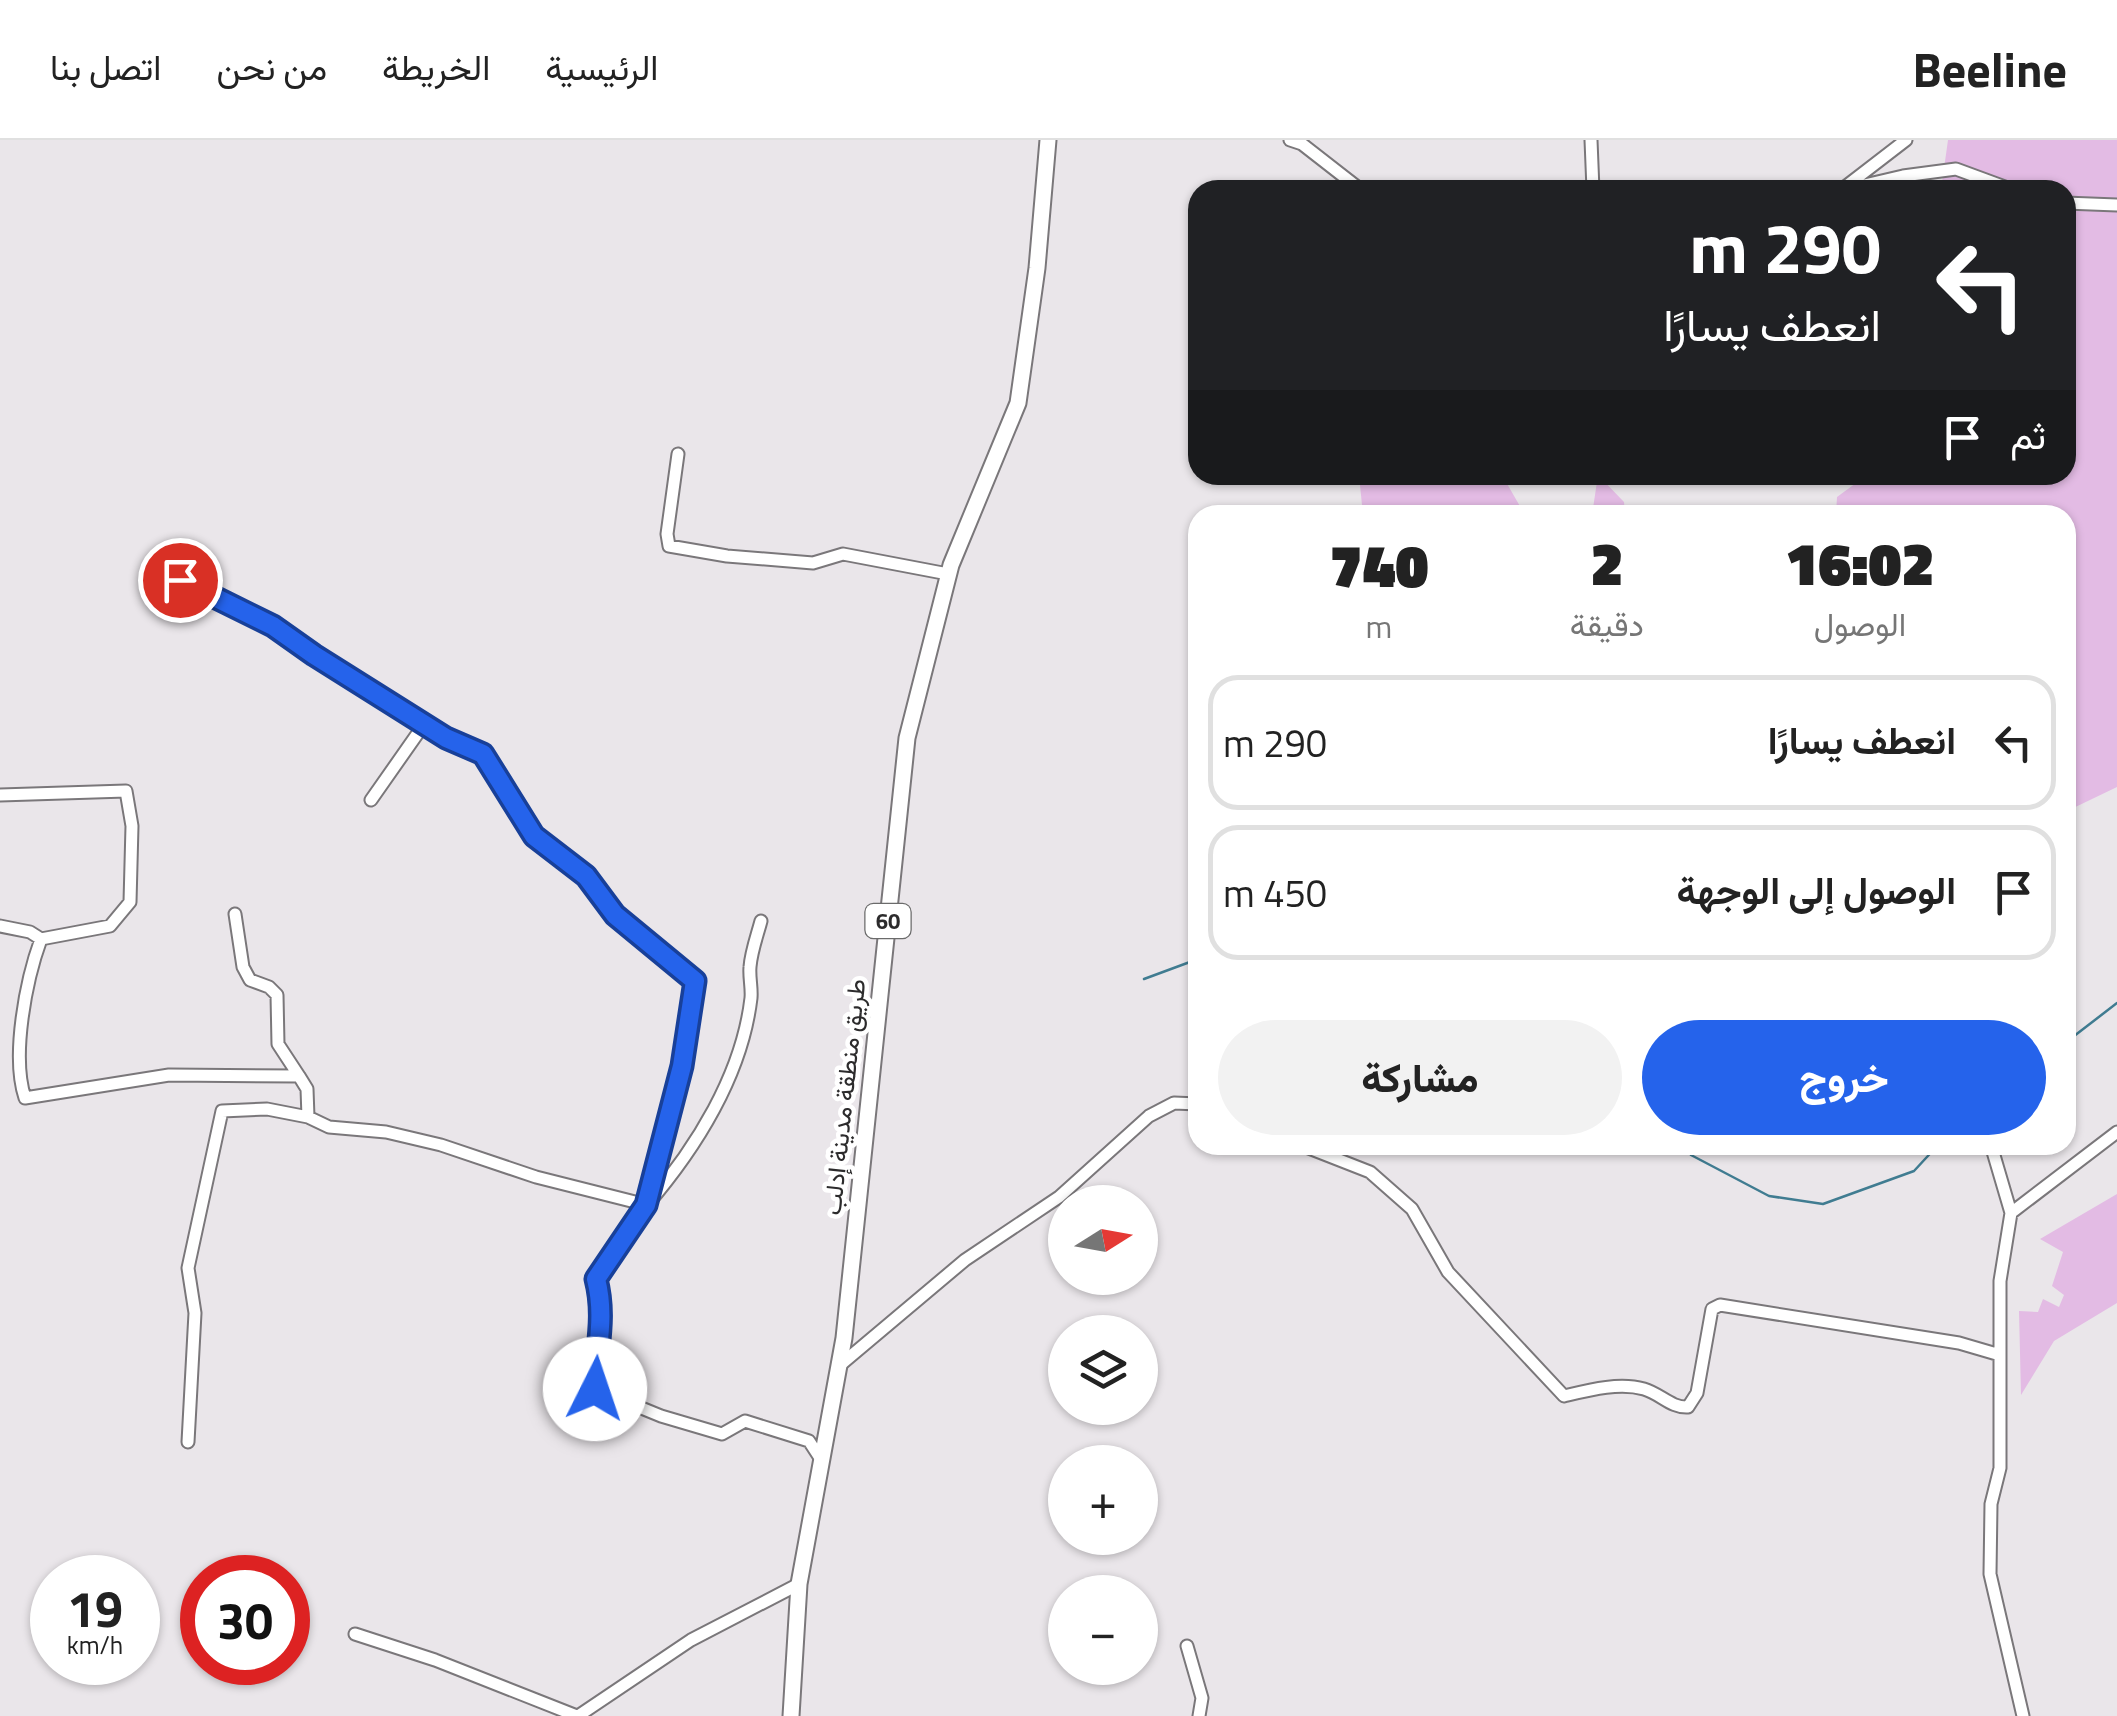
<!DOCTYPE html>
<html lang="ar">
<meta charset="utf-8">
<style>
:root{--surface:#fff;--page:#f2f2f2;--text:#222;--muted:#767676;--line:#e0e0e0;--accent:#2563eb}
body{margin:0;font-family:"Titillium Web",Vazirmatn,sans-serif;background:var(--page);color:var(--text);direction:rtl;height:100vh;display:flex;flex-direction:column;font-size:38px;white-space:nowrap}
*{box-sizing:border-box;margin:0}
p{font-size:32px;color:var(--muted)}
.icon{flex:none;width:55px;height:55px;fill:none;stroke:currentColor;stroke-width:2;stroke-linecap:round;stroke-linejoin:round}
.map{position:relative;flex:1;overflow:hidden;direction:ltr}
.sheet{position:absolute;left:1188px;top:365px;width:888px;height:650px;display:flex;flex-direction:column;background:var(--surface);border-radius:30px;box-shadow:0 2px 8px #0004;direction:rtl}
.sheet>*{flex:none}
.guide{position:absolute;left:1188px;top:40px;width:888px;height:305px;border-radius:30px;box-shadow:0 2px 8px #0004;direction:rtl;background:#202124;color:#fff;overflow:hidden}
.needle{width:65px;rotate:79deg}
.controls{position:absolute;left:1048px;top:1045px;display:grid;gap:20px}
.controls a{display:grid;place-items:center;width:110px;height:110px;border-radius:50%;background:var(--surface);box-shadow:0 2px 8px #0004;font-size:50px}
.speed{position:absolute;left:30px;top:1415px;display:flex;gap:20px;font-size:50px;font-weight:700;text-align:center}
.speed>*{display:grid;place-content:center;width:130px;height:130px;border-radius:50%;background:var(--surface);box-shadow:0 2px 8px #0004;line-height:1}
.speed small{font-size:25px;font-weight:400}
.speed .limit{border:15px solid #d22;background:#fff;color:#111}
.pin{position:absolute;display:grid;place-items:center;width:85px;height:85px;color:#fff;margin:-42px;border:5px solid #fff;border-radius:50%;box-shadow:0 2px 10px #0007}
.me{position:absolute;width:110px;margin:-55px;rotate:4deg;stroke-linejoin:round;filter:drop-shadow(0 0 8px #0008)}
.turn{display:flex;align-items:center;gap:35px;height:210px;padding:0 30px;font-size:45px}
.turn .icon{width:130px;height:130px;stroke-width:2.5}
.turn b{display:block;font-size:70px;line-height:85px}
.then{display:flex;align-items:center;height:95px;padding:0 30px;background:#0003;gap:20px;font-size:38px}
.eta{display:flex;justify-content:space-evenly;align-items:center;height:170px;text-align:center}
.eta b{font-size:60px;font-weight:800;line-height:70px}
.primary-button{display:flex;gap:20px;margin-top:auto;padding:20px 30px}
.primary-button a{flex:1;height:115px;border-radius:60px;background:var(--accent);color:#fff;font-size:40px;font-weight:800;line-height:115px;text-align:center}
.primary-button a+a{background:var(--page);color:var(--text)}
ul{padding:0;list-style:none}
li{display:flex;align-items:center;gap:30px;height:135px;margin:0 20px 15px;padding:0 10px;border:5px solid var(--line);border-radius:30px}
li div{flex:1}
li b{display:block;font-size:38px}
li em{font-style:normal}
header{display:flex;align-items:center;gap:60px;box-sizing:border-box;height:140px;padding:0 50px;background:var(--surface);border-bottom:2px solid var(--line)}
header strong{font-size:48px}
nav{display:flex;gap:55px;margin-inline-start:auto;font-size:35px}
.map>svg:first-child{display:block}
.green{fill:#e3bbe4}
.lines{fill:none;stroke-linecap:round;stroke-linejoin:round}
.stream{stroke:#407c91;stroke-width:2.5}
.minor-casing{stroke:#7a777a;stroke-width:15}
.major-casing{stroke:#7a777a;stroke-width:19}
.minor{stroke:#fff;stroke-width:11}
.major{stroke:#fff;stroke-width:15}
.route-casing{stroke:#184099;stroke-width:25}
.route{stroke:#2563eb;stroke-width:18}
.labels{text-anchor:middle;stroke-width:9;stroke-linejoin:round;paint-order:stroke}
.shield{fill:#fff;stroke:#6b6b6b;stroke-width:2.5}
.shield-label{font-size:22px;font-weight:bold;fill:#2c2b2c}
.street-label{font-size:25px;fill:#2c2b2c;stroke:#fff}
</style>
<header>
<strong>Beeline</strong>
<nav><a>الرئيسية</a><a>الخريطة</a><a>من نحن</a><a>اتصل بنا</a></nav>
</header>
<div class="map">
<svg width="2117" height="1576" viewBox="0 0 2117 1576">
<rect width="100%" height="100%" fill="#eae6ea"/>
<path class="green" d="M1948 0H2117V647L2065 672V375H1836L1837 357 1867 335H2065V50H1941Z
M1359 335H1502L1525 375H1363Z
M1598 335 1624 362 1625 375H1592Z
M2117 1054V1163L2054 1201 2021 1255 2019 1171 2038 1172 2043 1159 2059 1167 2064 1155 2052 1146 2063 1112 2040 1099Z"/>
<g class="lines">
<path class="stream" d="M1144 839 1198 819
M2065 903 2117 863
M1683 1005 1691 1015 1769 1056 1823 1064 1914 1031 1938 1005"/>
<defs>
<path id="minor" d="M1290 0 1302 4 1361 50
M1591 0 1593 50
M1845 47 1906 0
M1843 50 1903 36 1956 29 2013 50
M2065 63 2117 65
M678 314 667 394 669 406 727 416 813 423 843 414 948 434
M169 430 180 440 273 486 446 598 483 614 533 696 586 736 615 775 695 841 682 926 647 1065 595 1139 603 1167 596 1213 595 1249 661 1276 722 1294 745 1281 809 1301 822 1321
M0 655 126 651 132 686 130 762 110 786 41 799C26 840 11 916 25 958L169 935 299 936 307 949 308 977 329 987 386 992 441 1005 536 1037 647 1065C696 1008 742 935 751 858 752 848 749 837 750 827 751 812 757 796 761 781
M371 660 425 583
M235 774 243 827 250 840 269 847 277 855 278 904 299 936
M0 786 30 792 41 799
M1301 1005 1370 1032 1412 1069 1448 1132 1564 1256C1589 1250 1619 1242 1644 1249 1661 1254 1671 1268 1688 1267L1697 1253 1712 1169 1720 1165 1959 1203 2000 1215
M1991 1005 2011 1073
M839 1226 965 1120 1059 1057 1149 976 1174 963 1198 964
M188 1302 195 1173 188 1128 222 971 267 969 308 977
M355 1494 435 1520 577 1576
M1187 1506 1202 1558 1199 1576
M578 1576 691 1500 799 1444
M2023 1576 1990 1434 1991 1364 2000 1328V1141L2011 1073 2117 992"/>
<path id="major" d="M791 1576 799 1444 844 1198 907 598 951 425 1018 263 1037 128 1048 0"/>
</defs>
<use href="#minor" class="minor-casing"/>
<use href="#major" class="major-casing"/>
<use href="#minor" class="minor"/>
<use href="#major" class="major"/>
</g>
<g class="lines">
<defs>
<path id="route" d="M180 440 273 486 314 515 446 598 483 614 534 696 586 736 615 775 695 841 682 926 646 1065 596 1139C606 1178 596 1209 595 1249"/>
</defs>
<use href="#route" class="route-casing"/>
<use href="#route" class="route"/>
</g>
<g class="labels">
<rect class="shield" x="865.5" y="764" width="45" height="34" rx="8"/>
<g class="shield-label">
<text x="888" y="789">60</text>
</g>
<g class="street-label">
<text transform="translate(844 957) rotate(-84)" y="9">طريق منطقة مدينة إدلب</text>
</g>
</g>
</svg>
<div class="controls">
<a><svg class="needle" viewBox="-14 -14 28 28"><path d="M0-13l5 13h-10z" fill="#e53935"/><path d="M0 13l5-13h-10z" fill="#767676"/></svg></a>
<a><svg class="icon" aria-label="layers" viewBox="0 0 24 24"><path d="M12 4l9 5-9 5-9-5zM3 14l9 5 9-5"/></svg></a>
<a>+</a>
<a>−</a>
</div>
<div class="speed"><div>19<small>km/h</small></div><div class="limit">30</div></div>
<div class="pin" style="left:180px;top:440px;background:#d93025"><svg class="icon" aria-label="arrive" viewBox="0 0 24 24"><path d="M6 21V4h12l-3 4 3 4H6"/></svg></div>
<svg class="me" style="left:595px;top:1249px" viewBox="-20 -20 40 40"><circle r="19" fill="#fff"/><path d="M0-13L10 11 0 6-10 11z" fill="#2563eb"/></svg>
<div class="guide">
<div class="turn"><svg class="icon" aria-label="left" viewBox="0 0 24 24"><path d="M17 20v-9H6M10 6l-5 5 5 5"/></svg><div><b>290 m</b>انعطف يسارًا</div></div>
<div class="then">ثم<svg class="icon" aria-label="arrive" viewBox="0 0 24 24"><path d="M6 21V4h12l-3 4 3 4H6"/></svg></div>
</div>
<section class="sheet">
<div class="eta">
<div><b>16:02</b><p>الوصول</p></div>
<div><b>2</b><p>دقيقة</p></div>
<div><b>740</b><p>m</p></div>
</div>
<ul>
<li><svg class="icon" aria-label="left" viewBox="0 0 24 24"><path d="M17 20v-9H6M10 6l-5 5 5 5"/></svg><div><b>انعطف يسارًا</b></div><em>290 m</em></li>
<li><svg class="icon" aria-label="arrive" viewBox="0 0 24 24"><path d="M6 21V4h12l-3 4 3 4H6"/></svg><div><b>الوصول إلى الوجهة</b></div><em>450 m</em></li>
</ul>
<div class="primary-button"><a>خروج</a><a>مشاركة</a></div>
</section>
</div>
